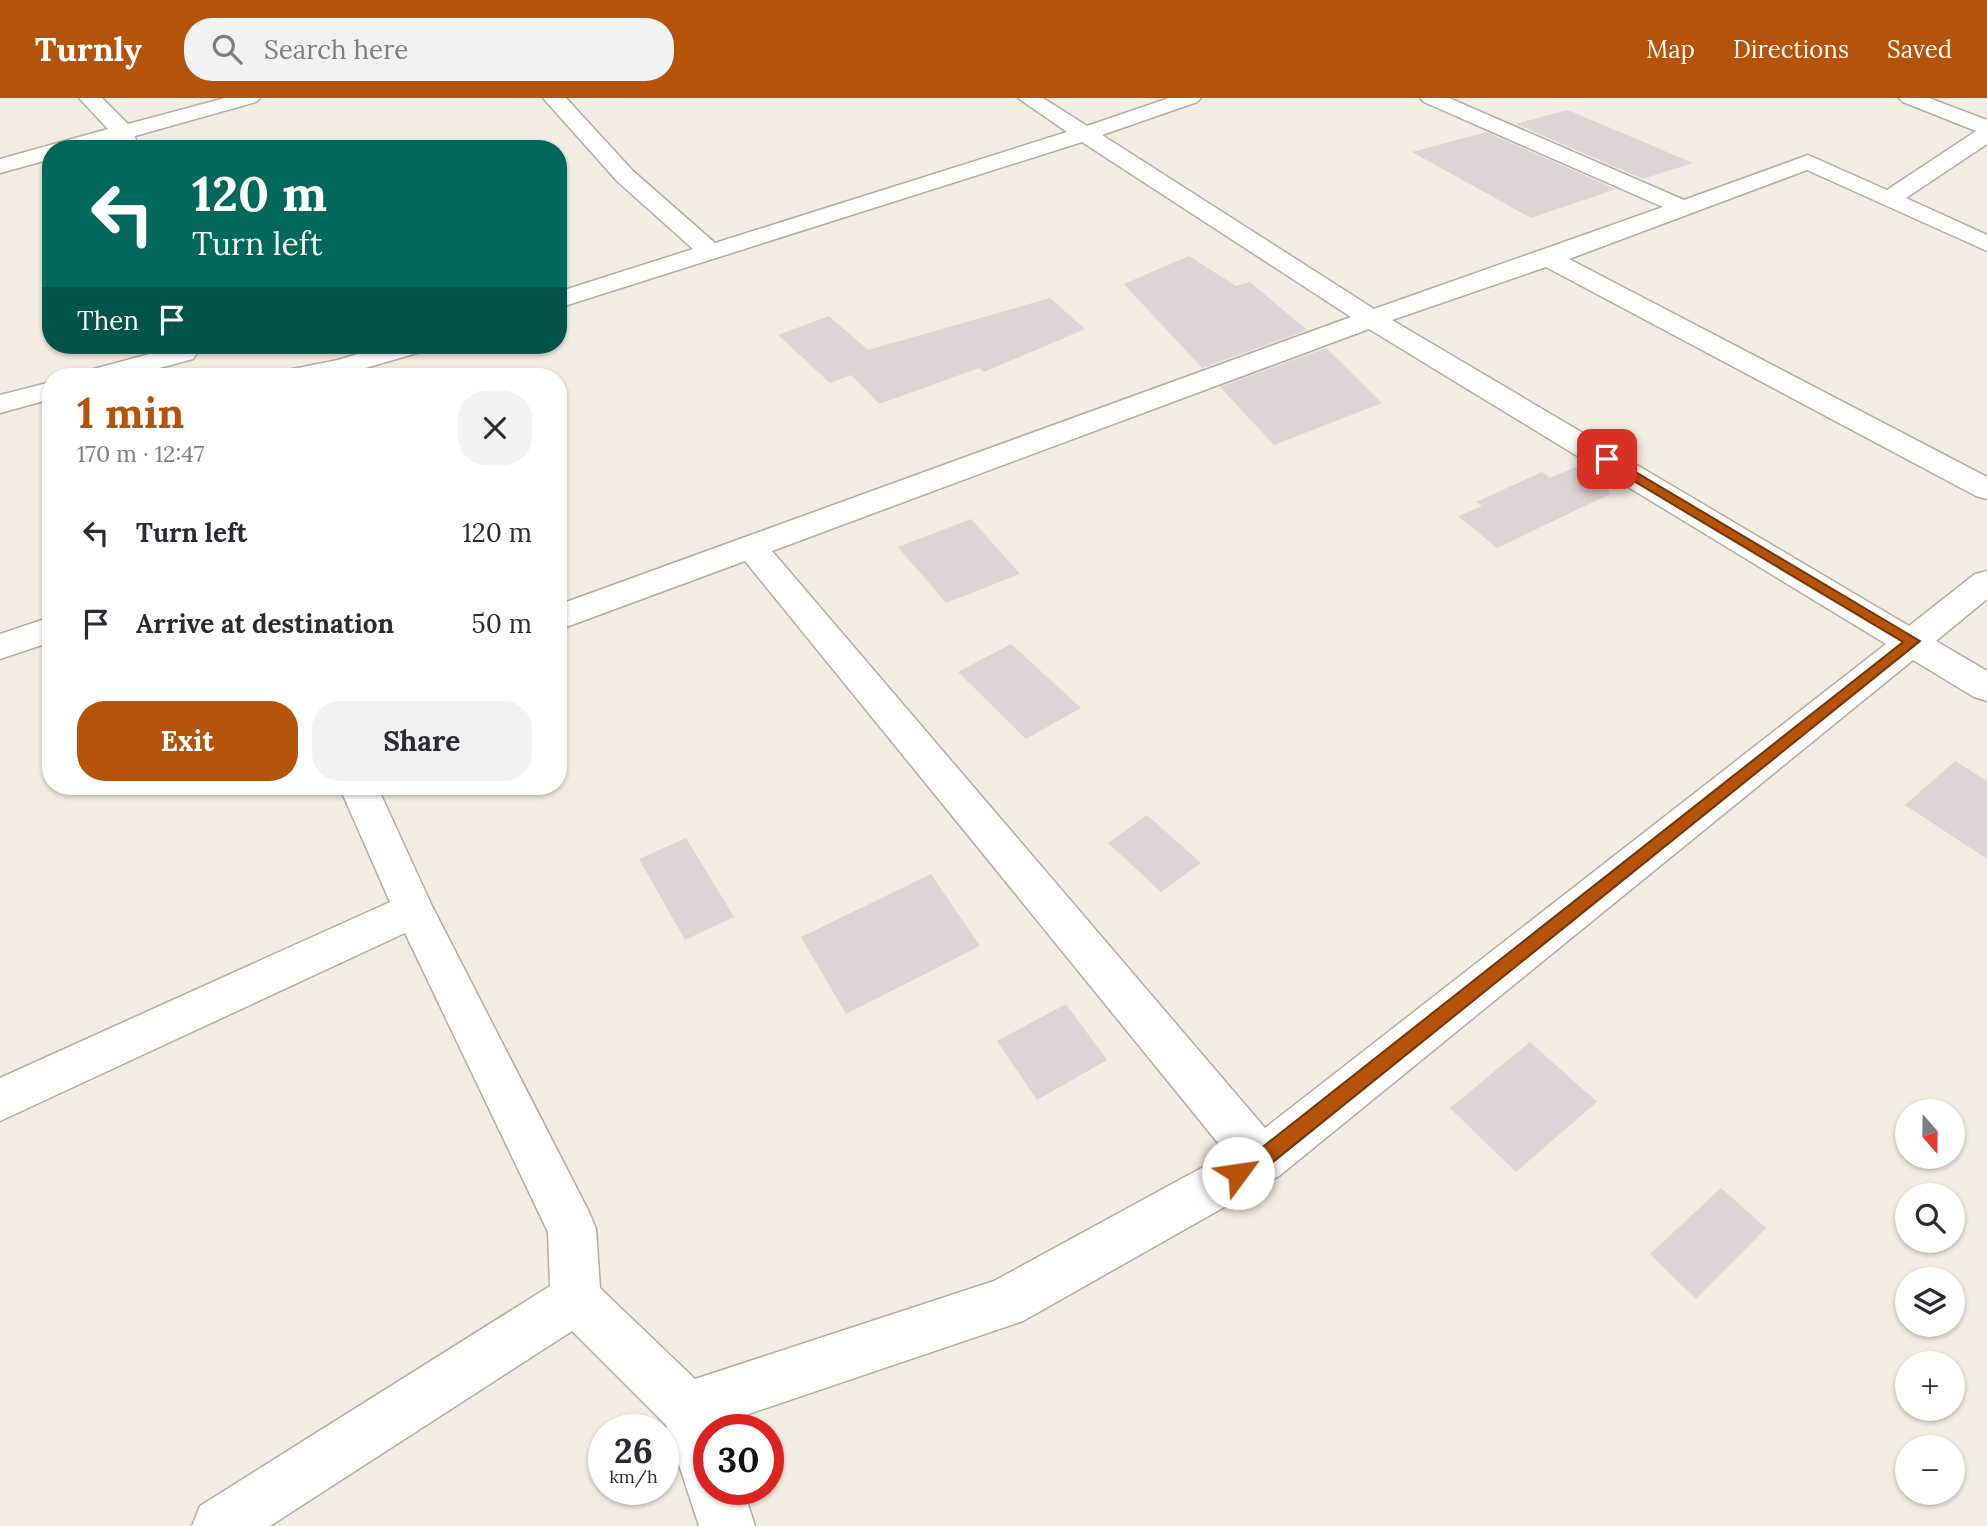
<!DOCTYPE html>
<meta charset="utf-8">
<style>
:root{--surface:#fff;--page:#f2f2f3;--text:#2b2b33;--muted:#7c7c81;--accent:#b45309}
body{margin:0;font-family:Lora,serif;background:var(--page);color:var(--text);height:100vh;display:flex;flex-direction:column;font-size:26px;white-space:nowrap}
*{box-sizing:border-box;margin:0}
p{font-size:23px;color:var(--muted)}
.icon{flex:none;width:38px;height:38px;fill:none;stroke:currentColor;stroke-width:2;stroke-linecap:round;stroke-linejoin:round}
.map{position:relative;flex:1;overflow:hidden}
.sheet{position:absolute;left:42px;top:270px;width:525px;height:427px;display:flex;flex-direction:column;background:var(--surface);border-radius:28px;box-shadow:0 2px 5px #0004}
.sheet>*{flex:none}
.hud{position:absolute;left:42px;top:42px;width:525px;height:214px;border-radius:28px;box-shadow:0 2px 5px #0004;background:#00695c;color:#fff;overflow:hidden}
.needle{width:46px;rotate:160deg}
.controls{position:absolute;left:1895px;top:1001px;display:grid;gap:14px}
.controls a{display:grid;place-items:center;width:70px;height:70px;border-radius:50%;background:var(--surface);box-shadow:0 2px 5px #0004;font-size:35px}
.speed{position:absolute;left:588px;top:1316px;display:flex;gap:14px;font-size:35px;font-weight:700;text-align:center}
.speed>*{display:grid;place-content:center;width:91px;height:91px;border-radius:50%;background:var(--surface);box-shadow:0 2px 5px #0004;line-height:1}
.speed small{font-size:18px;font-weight:400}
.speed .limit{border:10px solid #d22;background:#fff;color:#111}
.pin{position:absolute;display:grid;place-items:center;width:60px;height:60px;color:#fff;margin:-30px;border-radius:14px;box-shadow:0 4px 10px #0006}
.me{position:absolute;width:77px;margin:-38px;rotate:59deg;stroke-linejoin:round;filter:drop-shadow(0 0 5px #0008)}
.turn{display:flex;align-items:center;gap:24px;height:147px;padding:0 35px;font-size:32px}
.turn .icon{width:91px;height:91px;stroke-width:2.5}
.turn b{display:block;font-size:49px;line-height:60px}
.then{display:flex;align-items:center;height:66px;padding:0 35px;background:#0003;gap:14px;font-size:26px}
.round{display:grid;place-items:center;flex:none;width:74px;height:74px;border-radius:28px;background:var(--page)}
.overview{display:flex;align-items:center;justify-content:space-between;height:119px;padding:0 35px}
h1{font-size:42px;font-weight:800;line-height:52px;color:var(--accent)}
.button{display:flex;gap:14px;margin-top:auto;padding:14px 35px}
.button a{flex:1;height:80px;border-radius:28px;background:var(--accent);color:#fff;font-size:28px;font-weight:800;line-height:80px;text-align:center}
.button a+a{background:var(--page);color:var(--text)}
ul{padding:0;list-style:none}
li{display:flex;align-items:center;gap:21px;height:91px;padding:0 35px}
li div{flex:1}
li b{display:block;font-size:26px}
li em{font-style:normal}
header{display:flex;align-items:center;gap:42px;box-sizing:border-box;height:98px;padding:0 35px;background:var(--accent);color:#fff}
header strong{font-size:33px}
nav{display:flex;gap:38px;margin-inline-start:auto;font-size:24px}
.search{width:490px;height:63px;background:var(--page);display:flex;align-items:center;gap:18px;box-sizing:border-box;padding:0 24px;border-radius:28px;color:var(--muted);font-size:26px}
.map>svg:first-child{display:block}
.building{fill:#e0d3d8}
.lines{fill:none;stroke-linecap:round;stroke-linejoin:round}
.minor-casing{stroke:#b2aca2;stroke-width:3}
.minor{fill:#fff;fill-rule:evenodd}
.route{fill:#b45309;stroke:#753606;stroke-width:2}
</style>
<header>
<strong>Turnly</strong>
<div class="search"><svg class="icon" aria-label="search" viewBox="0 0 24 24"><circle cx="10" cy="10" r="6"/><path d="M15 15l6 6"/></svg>Search here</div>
<nav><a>Map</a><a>Directions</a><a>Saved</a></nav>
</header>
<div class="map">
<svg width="1987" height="1428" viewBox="0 0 1987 1428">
<rect width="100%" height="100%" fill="#f2ece1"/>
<path class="building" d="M1568 12 1693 65 1643 81 1516 26Z
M1486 34 1616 91 1531 120 1412 54Z
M1189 158 1236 188 1250 184 1307 232 1202 270 1124 186Z
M1050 200 1085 231 984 274 979 270 879 306 851 277 830 285 778 237 829 218 868 252Z
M1326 250 1382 305 1274 347 1220 289Z
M1585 365 1600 375 1610 396 1497 450 1458 418 1482 408 1476 404 1542 374 1550 380Z
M971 421 1020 476 946 505 898 449Z
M1011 546 1081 610 1026 641 958 574Z
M1955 663 1987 683V761L1905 707Z
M1147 717 1201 765 1161 794 1108 745Z
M686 740 734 819 685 842 639 761Z
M931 776 980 848 846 916 801 839Z
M1066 906 1107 962 1037 1002 997 943Z
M1530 944 1597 1004 1516 1074 1450 1010Z
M1721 1090 1766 1130 1696 1201 1650 1156Z"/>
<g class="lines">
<defs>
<path id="minor" d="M79 0H102L128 26 225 0H260L256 4 135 38 138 51H116L114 43 87 51H51V61L0 75V61L108 31Z
M543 0H566L633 73 715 145 1067 34 1018 0H1043L1087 28 1169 0H1201L1197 4 1102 37 1374 211 1663 109 1424 4 1420 0H1449L1684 102 1808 57 1887 92 1976 33 1903 4 1899 0H1929L1987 22V46L1906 100 1987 137V153L1807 72 1569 161 1987 379V401L1976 398 1546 169 1392 222 1909 528 1975 476 1987 473V501L1936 543 1987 573V603L1974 599 1913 562 1279 1078 1023 1223 719 1326 721 1332H709V1391H743L755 1428H699L666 1327 572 1233 270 1428H192L200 1408 550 1188 548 1134 405 835 0 1023V980L390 804 339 688H377L432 808 589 1114 596 1131 600 1190 695 1281 994 1183 1227 1056 745 463 558 532V507L1351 219 1082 44 558 210V194L693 151 617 83ZM1369 231 1886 546 1265 1030 772 453Z
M183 247 193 249 197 255 193 261 130 278H86L90 272Z
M387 247H428L424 253 338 278H284L288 272 338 262Z
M51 284V301L0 315V297Z
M51 519V544L0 561V536Z"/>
</defs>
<use href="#minor" class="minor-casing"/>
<use href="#minor" class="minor"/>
</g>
<path class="route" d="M1607 357 1920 543 1268 1068 1238 1084 1231 1081 1229 1075 1231 1068 1255 1055 1903 544 1602 364V358Z"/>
</svg>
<div class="controls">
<a><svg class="needle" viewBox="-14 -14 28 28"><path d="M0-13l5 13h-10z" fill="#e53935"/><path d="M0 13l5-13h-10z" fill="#7c7c81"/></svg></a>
<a><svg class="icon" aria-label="search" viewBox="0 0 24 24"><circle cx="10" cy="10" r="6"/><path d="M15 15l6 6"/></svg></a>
<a><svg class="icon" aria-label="layers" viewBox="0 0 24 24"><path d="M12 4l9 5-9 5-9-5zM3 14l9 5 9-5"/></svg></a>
<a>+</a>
<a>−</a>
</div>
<div class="speed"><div>26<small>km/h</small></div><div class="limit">30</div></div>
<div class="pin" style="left:1607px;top:361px;background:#d93025"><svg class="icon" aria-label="arrive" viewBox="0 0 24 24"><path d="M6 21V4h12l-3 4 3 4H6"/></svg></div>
<svg class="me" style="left:1238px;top:1075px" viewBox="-20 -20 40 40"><circle r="19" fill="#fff"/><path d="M0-13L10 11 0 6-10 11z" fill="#b45309"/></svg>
<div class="hud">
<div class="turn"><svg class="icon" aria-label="left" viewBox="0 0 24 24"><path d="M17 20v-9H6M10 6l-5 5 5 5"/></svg><div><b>120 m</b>Turn left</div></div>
<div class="then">Then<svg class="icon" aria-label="arrive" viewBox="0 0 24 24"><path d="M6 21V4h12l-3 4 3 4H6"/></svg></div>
</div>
<section class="sheet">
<div class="overview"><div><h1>1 min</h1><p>170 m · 12:47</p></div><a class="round"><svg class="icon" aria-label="close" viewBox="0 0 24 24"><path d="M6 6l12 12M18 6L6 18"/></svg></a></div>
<ul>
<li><svg class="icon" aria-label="left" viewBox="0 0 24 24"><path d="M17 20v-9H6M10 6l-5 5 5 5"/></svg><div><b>Turn left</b></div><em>120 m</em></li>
<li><svg class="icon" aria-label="arrive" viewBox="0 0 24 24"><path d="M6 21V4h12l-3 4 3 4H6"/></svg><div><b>Arrive at destination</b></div><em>50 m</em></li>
</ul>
<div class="button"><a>Exit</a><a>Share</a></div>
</section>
</div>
